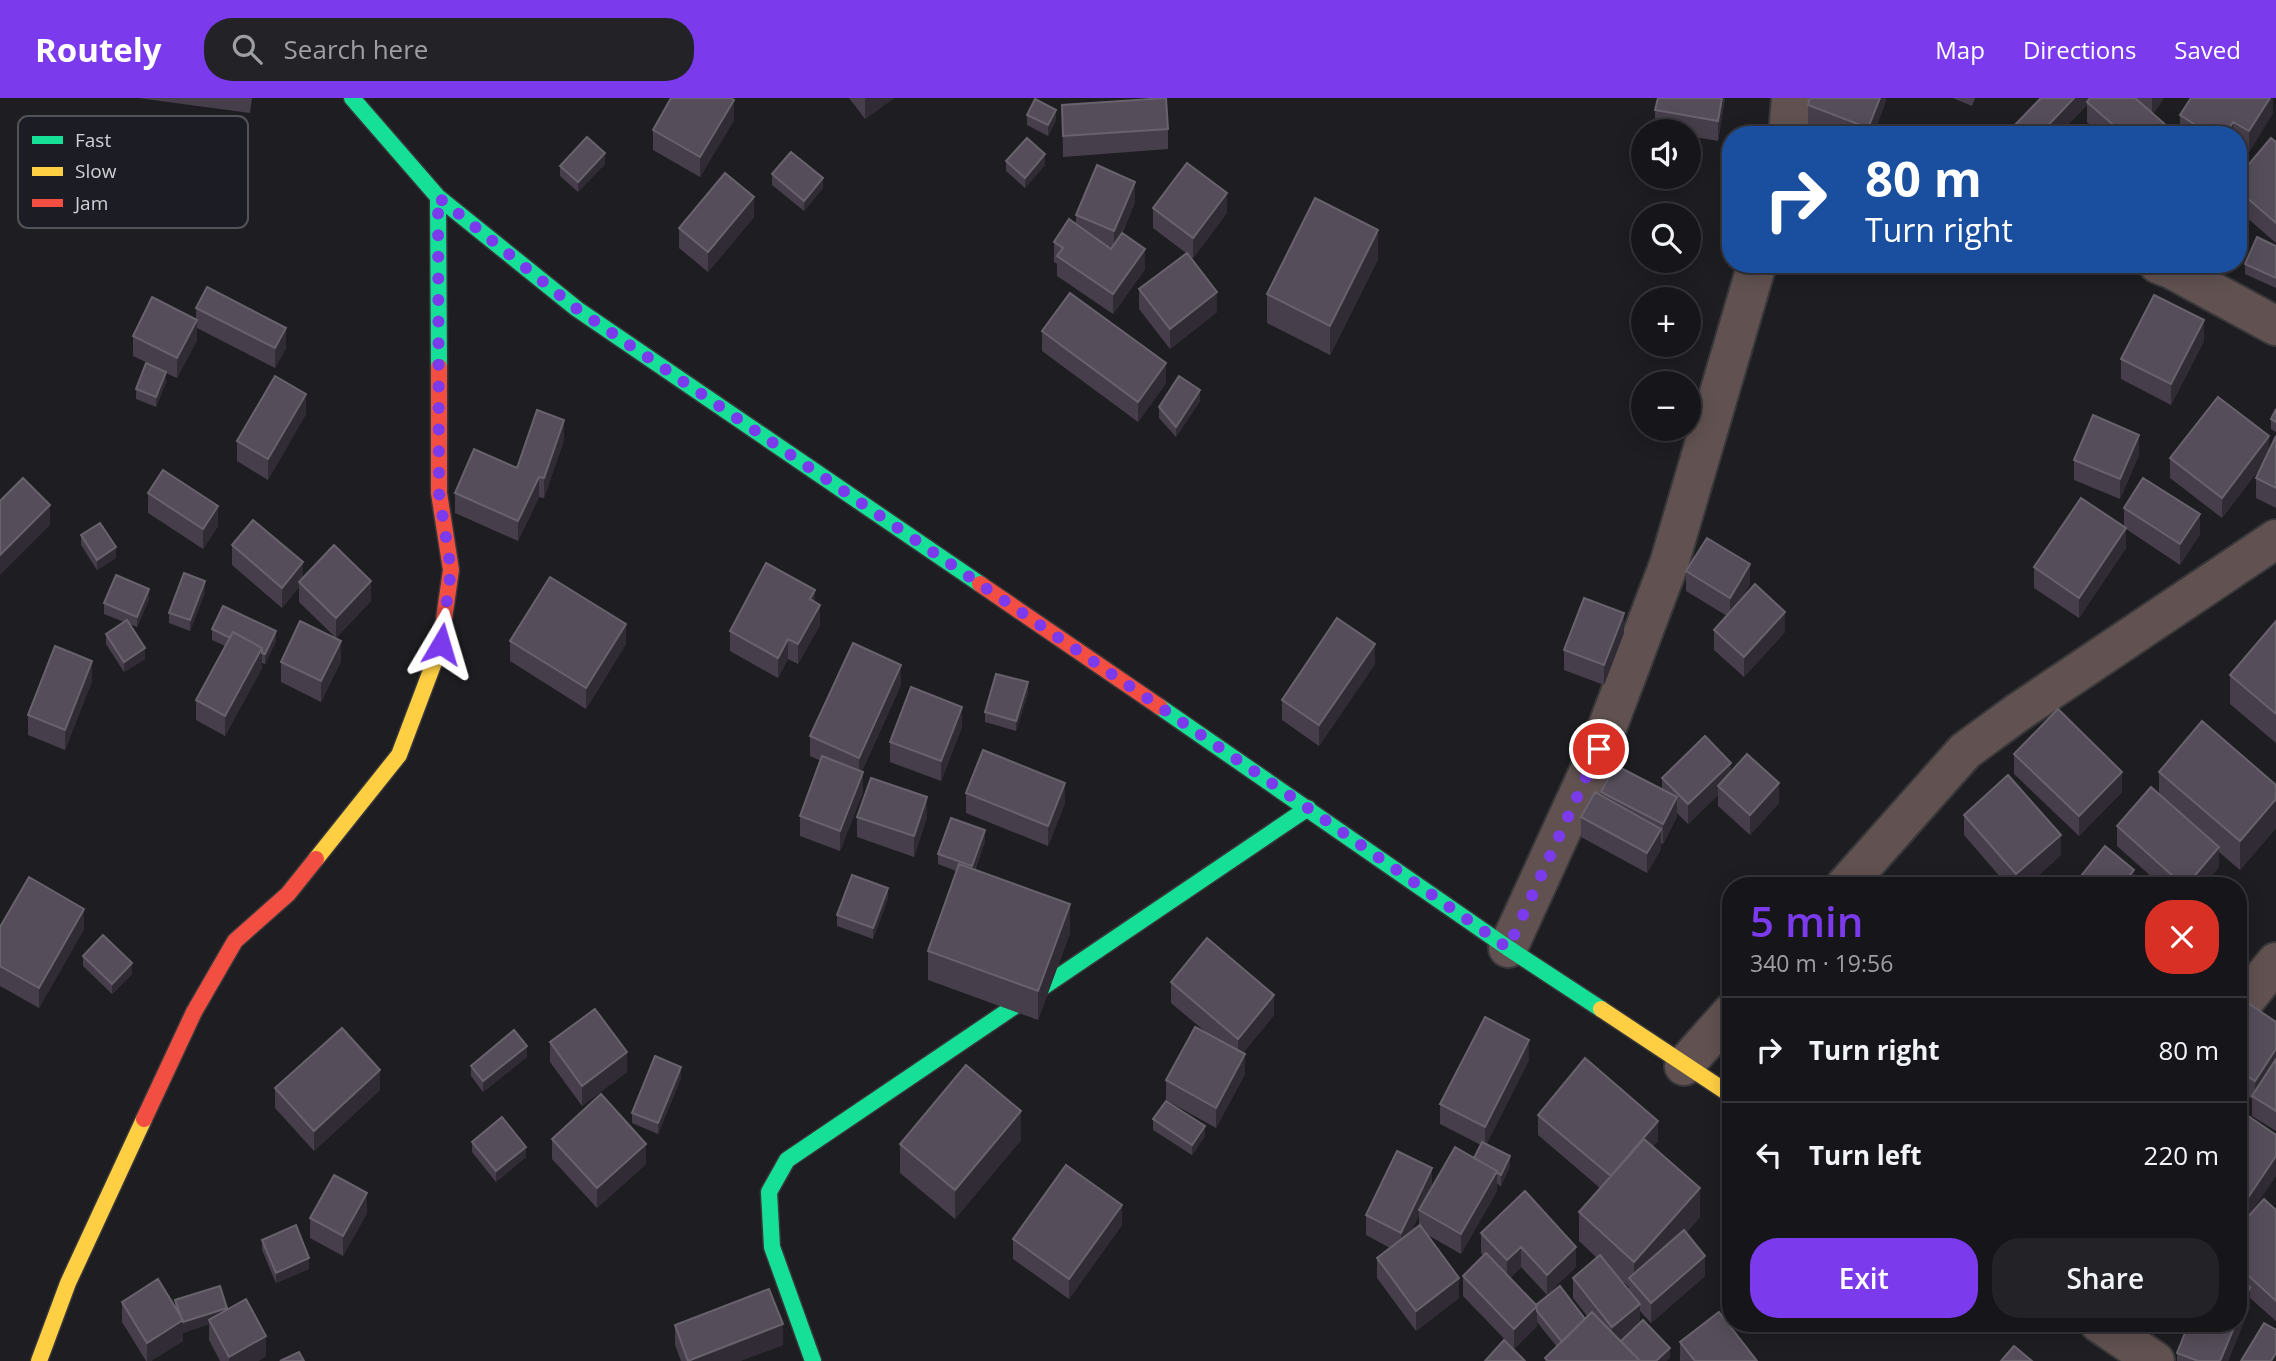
<!DOCTYPE html>
<meta charset="utf-8">
<style>
:root{--surface:#16161a;--page:#232327;--text:#f1f3f6;--muted:#9e9fa2;--line:#353539;--accent:#7c3aed}
body{margin:0;font-family:"Open Sans",sans-serif;background:var(--page);color:var(--text);height:100vh;display:flex;flex-direction:column;font-size:26px;white-space:nowrap}
*{box-sizing:border-box;margin:0}
p{font-size:23px;color:var(--muted)}
.icon{flex:none;width:38px;height:38px;fill:none;stroke:currentColor;stroke-width:2;stroke-linecap:round;stroke-linejoin:round}
.map{position:relative;flex:1;overflow:hidden}
.panel{position:absolute;left:1722px;top:779px;width:525px;height:455px;display:flex;flex-direction:column;background:var(--surface);border-radius:28px;box-shadow:0 4px 18px #0003,0 0 0 2px var(--line)}
.panel>*{flex:none}
.guide{position:absolute;left:1722px;top:28px;width:525px;height:147px;border-radius:28px;box-shadow:0 4px 18px #0003,0 0 0 2px var(--line);background:#1a4fa0;color:#fff;overflow:hidden}
.tools{position:absolute;left:1631px;top:21px;display:grid;gap:14px}
.tools a{display:grid;place-items:center;width:70px;height:70px;border-radius:50%;background:var(--surface);box-shadow:0 4px 18px #0003,0 0 0 2px var(--line);font-size:35px}
.pin{position:absolute;display:grid;place-items:center;width:60px;height:60px;color:#fff;margin:-30px;border:4px solid #fff;border-radius:50%;box-shadow:0 2px 7px #0007}
.me{position:absolute;width:77px;margin:-38px;rotate:7deg;stroke-linejoin:round;filter:drop-shadow(0 0 5px #0008)}
.turn{display:flex;align-items:center;gap:24px;height:147px;padding:0 28px;font-size:32px}
.turn .icon{width:91px;height:91px;stroke-width:2.5}
.turn b{display:block;font-size:49px;line-height:60px}
.round{display:grid;place-items:center;flex:none;width:74px;height:74px;border-radius:28px;background:var(--page)}
.headline{display:flex;align-items:center;justify-content:space-between;height:119px;padding:0 28px}
h1{font-size:42px;font-weight:600;line-height:52px;color:var(--accent)}
.button{display:flex;gap:14px;margin-top:auto;padding:14px 28px}
.button a{flex:1;height:80px;border-radius:28px;background:var(--accent);color:#fff;font-size:28px;font-weight:600;line-height:80px;text-align:center}
.button a+a{background:var(--page);color:var(--text)}
ul{padding:0;list-style:none}
li{display:flex;align-items:center;gap:21px;height:105px;padding:0 28px;border-top:2px solid var(--line)}
li div{flex:1}
li b{display:block;font-size:26px}
li em{font-style:normal}
header{display:flex;align-items:center;gap:42px;box-sizing:border-box;height:98px;padding:0 35px;background:var(--accent);color:#fff}
header strong{font-size:33px}
nav{display:flex;gap:38px;margin-inline-start:auto;font-size:24px}
.search{width:490px;height:63px;background:var(--page);display:flex;align-items:center;gap:18px;box-sizing:border-box;padding:0 24px;border-radius:28px;color:var(--muted);font-size:26px}
.map>svg:first-child{display:block}
.lines{fill:none;stroke-linecap:round;stroke-linejoin:round}
.street-casing{stroke:#38383a;stroke-width:42}
.fast-casing{stroke:#38383a;stroke-width:19}
.slow-casing{stroke:#38383a;stroke-width:19}
.jam-casing{stroke:#38383a;stroke-width:19}
.street{stroke:#615251;stroke-width:38}
.fast{stroke:#16e098;stroke-width:16}
.slow{stroke:#ffcf43;stroke-width:16}
.jam{stroke:#f24e42;stroke-width:16}
.wall{fill:#463e4a;fill-rule:evenodd}
.shaded-wall{fill:#302b34}
.building{fill:#554e5a;stroke:#68626d;stroke-width:2}
.route{stroke:#7c3aed;stroke-width:12;stroke-dasharray:0 21.6}
.key{fill:#1c1d24;stroke:#525359;stroke-width:2}
.key-label{font-size:19px;fill:#d0d1d6}
</style>
<header>
<strong>Routely</strong>
<div class="search"><svg class="icon" aria-label="search" viewBox="0 0 24 24"><circle cx="10" cy="10" r="6"/><path d="M15 15l6 6"/></svg>Search here</div>
<nav><a>Map</a><a>Directions</a><a>Saved</a></nav>
</header>
<div class="map">
<svg width="2276" height="1263" viewBox="0 0 2276 1263">
<rect width="100%" height="100%" fill="#1e1e22"/>
<g class="lines">
<defs>
<path id="street" d="M1788 37 1791 0
M2158 166 2173 172 2276 228
M1845 788 1965 653 2017 615 2276 441
M1508 850 1599 651 1669 466 1757 166
M2238 911 2276 864
M1684 968 1731 915
M2099 1225 2155 1263"/>
<path id="fast" d="M352 0 438 99 577 211 980 486
M438 99 439 269
M1160 609 1508 850 1601 911
M813 1263 772 1149 769 1094 787 1062 1308 710"/>
<path id="slow" d="M316 761 399 657 441 546 442 535
M1601 911 1731 997
M39 1263 68 1185 144 1021"/>
<path id="jam" d="M439 269V395L451 472 442 535
M980 486 1160 609
M144 1021 194 914 235 843 288 796 316 761"/>
</defs>
<use href="#street" class="street-casing"/>
<use href="#fast" class="fast-casing"/>
<use href="#slow" class="slow-casing"/>
<use href="#jam" class="jam-casing"/>
<use href="#street" class="street"/>
<use href="#fast" class="fast"/>
<use href="#slow" class="slow"/>
<use href="#jam" class="jam"/>
</g>
<path class="wall" d="M138 0H252L250 15Z
M849 0H894L865 21Z
M1658 0H1725L1718 43 1689 38V33L1655 32V12Z
M1886 0V3L1873 37H1834L1808 27V7Z
M1953 0H1975L1972 8Z
M2041 0H2164L2153 16 2167 37H2102L2087 24V7L2058 37H2012V30Z
M2273 0V15L2249 54 2238 47V37H2180V17Z
M1062 7 1168 31V51L1063 59Z
M1027 17 1056 22 1048 38 1027 27Z
M734 22 700 79 653 52V32Z
M2276 44V145L2238 112V79Z
M1006 63 1045 67 1025 90 1006 73Z
M605 66 578 94 560 78V68Z
M772 76 823 90 804 113 772 87Z
M1135 104 1121 138 1145 171 1113 216 1057 178V166L1054 164V144L1076 127V117Z
M1153 110 1227 115 1193 160 1188 157 1217 214 1170 251 1139 211V191L1186 155 1153 130Z
M754 119 708 174 679 150V130Z
M2276 148V190L2245 176V166Z
M1378 161 1330 257 1267 225V196Z
M196 210 286 250 275 270 197 230V242L177 280 166 275V284L156 309 136 301V291L152 267 133 258V238L196 222Z
M1042 233 1166 285 1138 324 1042 253Z
M2204 243 2171 307 2121 281V261Z
M1200 303 1176 339 1159 320V309Z
M2276 311V334L2271 331V321Z
M306 316 268 382 237 363V343Z
M2276 338V410L2256 400V380L2260 370 2222 420 2170 380V360L2269 352Z
M564 342 544 400 539 399 518 443 455 415V395L517 370Z
M2139 357 2120 401 2074 382V362Z
M148 395 218 428 203 451 148 415Z
M2124 410 2200 436 2180 467 2126 431V450L2079 520 2034 490V469L2124 429Z
M81 437 116 460 97 472 81 447Z
M232 447 303 480 371 503 336 540 299 504V489L282 510 232 467Z
M1686 473 1750 486 1740 503 1785 534 1744 579 1714 552V532L1727 518 1686 493Z
M205 494 190 533 169 525V515Z
M149 501 137 529 129 526 145 561 124 574 106 546V536L124 524 104 516V505Z
M2276 523V645L2230 606V577Z
M820 527 798 566 788 561 778 580 730 553V533Z
M212 531 276 543 265 566 262 565V570L225 638 196 622V602L225 548 212 542Z
M1624 535 1604 587 1564 572V552Z
M510 543 626 546 586 611 510 563Z
M341 563 321 604 281 584V564Z
M1375 566 1319 648 1282 622V602Z
M92 583 65 652 28 637V617Z
M901 587 862 673 863 694 840 753 800 738V718L821 663 810 658V638Z
M1028 595 1016 633 985 624V614Z
M962 629 941 683 890 664V644Z
M2014 656 2122 694 2079 738 2014 676Z
M1731 674 1779 705 1750 737 1718 708V697L1688 726 1677 715V719L1663 746 1661 745V751L1647 775 1581 739V719L1601 697V694L1662 692V680Z
M2159 674 2276 687V730L2240 772 2219 754V769L2203 788H2162L2117 748V728L2159 697Z
M966 695 1065 705 1048 748 966 715Z
M1964 717 2061 757 2027 788H2008L1964 737Z
M857 719H927L914 759 857 739Z
M985 743 975 772 1070 835 1038 922 928 882V853L956 773 938 766V756Z
M888 800 873 841 837 828V817Z
M0 829 84 831 39 910 0 888Z
M83 858 132 876 112 896 83 868Z
M1171 884 1274 917 1243 955 1245 976 1216 1030 1166 1002V982L1208 936 1171 905Z
M2238 914 2276 924V1033L2252 1018V1001L2238 992Z
M550 944 627 974 582 1008 550 964Z
M527 959 483 994 471 978V968Z
M1529 962 1486 1047 1510 1068 1501 1088 1497 1086V1093L1461 1156 1426 1136 1459 1200 1416 1233 1377 1180V1160L1390 1150 1366 1137V1117L1432 1089 1474 1060 1481 1047 1440 1026V1006ZM1419 1117V1128L1411 1134Z
M681 980 658 1036 632 1025V1015Z
M275 990 380 992 314 1053 275 1010Z
M2238 1011 2250 1117 2276 1112V1223L2250 1200V1209L2228 1263H2177V1255L2238 1225Z
M1538 1017 1658 1043 1653 1048 1700 1119 1686 1135 1705 1178 1651 1225 1640 1213V1224L1670 1260 1666 1263H1545V1260L1557 1249 1537 1224V1228L1514 1251 1463 1198V1178L1484 1158 1481 1155V1135L1576 1169 1547 1197 1521 1169 1510 1180 1536 1207 1585 1221 1587 1218 1573 1200V1180L1597 1160 1579 1143V1114L1600 1090 1538 1037ZM1616 1177 1629 1189V1193Z
M1153 1021 1205 1038 1192 1057 1153 1032Z
M552 1041 646 1066 597 1110 552 1061Z
M1021 1042 955 1121 900 1075V1046Z
M472 1044 526 1059 496 1084 472 1054Z
M367 1115 343 1158 310 1140V1120Z
M1122 1127 1069 1201 1013 1161V1141Z
M262 1142 309 1171 276 1185 262 1152Z
M175 1202 227 1212 266 1258 258 1263H220L209 1242V1226L183 1235V1243L151 1263H146L122 1224V1204L175 1210Z
M675 1227 783 1247 740 1263H681L675 1247Z
M1680 1244 1757 1263H1680Z"/>
<path class="shaded-wall" d="M866 0H894L865 21V1Z
M1722 0H1725L1718 43V23Z
M1880 0H1886V3L1873 37H1868V30Z
M2074 0H2093L2087 4V7L2058 37H2039Z
M2152 0H2164L2152 18Z
M2270 0H2273V15L2249 54V33Z
M734 2V22L700 79V59Z
M1056 12V22L1048 38V27Z
M2233 24V37H2225Z
M2167 28V37H2159Z
M605 55V66L578 94V84Z
M1045 56V67L1025 90V80Z
M823 80V90L804 113V103Z
M1135 84V104L1114 153V133Z
M1227 95V115L1193 160V140Z
M754 99V119L708 174V154Z
M1378 132V161L1330 257V228Z
M1145 151V171L1113 216V196Z
M1217 194V214L1170 251V231Z
M197 222V242L177 280V260Z
M2204 222V243L2171 307V286Z
M286 230V250L275 270V250Z
M1166 265V285L1138 324V304Z
M166 274V284L156 309V299Z
M1200 292V303L1176 339V329Z
M306 296V316L268 382V361Z
M564 322V342L544 400V380Z
M2139 337V357L2120 401V381Z
M2269 338V359L2222 420V400Z
M539 379V399L518 443V423Z
M50 407V427L0 477V457Z
M218 408V428L203 451V431Z
M2200 416V436L2180 467V446Z
M2126 430V450L2079 520V500Z
M116 449V460L97 472V462Z
M303 464V484H299V489L282 510V490Z
M1750 466V486L1730 520V500Z
M205 483V494L190 533V522Z
M371 483V503L336 540V520Z
M149 491V501L137 529V519Z
M815 492V512L810 501Z
M820 507V527L798 566V546Z
M1785 514V534L1744 579V559Z
M1624 515V535L1604 587V567Z
M626 526V546L586 611V590Z
M276 533V543L265 566V556Z
M788 541V561L778 580V560Z
M341 543V563L321 604V583Z
M1375 546V566L1319 648V627Z
M145 550V561L124 574V564Z
M262 550V570L225 638V618Z
M92 563V583L65 652V632Z
M901 567V587L859 680V660Z
M1028 584V595L1016 633V623Z
M962 609V629L941 683V663Z
M1731 665V685L1718 688V697L1688 726V706Z
M863 674V694L840 753V733Z
M2122 674V694L2079 738V718Z
M1065 685V705L1048 748V728Z
M1779 685V705L1750 737V717Z
M927 699V719L914 759V738Z
M1677 699V719L1663 746V726Z
M2276 701V730L2240 772V743Z
M1661 731V751L1647 775V755Z
M985 732V743L972 778V768Z
M2061 737V757L2027 788H2016V776Z
M2219 749V769L2203 788H2186Z
M2134 772V788H2121Z
M888 790V800L873 841V830Z
M1070 806V835L1038 922V893Z
M84 811V831L39 910V890Z
M132 865V876L112 896V886Z
M1274 897V917L1238 961V941Z
M1529 942V962L1485 1049V1029Z
M527 948V959L483 994V983Z
M2276 951V971L2255 1000V983Z
M627 954V974L582 1008V988Z
M1245 956V976L1216 1030V1010Z
M681 969V980L658 1036V1025Z
M380 972V992L314 1053V1033Z
M1021 1013V1042L955 1121V1092Z
M1658 1023V1043L1611 1099V1079Z
M1205 1028V1038L1192 1057V1047Z
M646 1046V1066L597 1110V1090Z
M526 1049V1059L496 1084V1073Z
M1510 1058V1068L1501 1088V1077Z
M2276 1058V1078L2239 1133V1113Z
M1432 1070V1090L1419 1112V1117L1401 1155V1135Z
M1497 1073V1093L1461 1156V1136Z
M1700 1090V1119L1637 1189 1634 1186V1164Z
M367 1095V1115L343 1158V1138Z
M1122 1107V1127L1069 1201V1181Z
M1521 1149V1169L1507 1183V1162Z
M1576 1149V1169L1547 1197V1177Z
M1705 1158V1178L1651 1225V1205Z
M309 1160V1171L276 1185V1175Z
M1459 1180V1200L1416 1233V1213Z
M2250 1189V1209L2228 1263H2220L2236 1225H2238V1219Z
M1640 1206V1226L1612 1249V1229Z
M1537 1208V1228L1514 1251V1231Z
M227 1210V1220L209 1222V1226L183 1235V1243L151 1263H147V1245L183 1222Z
M783 1226V1247L740 1263H688Z
M266 1238V1258L258 1263H229V1259Z
M1670 1250V1260L1666 1263H1656Z"/>
<path class="building" d="M671 0H731L734 2 700 59 653 32Z
M1166 0 1168 31 1063 38 1062 7Z
M1658 0H1722L1718 23 1655 12Z
M1810 0H1880L1868 30 1808 7Z
M2041 0H2074L2039 37H2019L2012 30Z
M2090 0H2135L2167 28 2159 37H2125L2087 4Z
M2191 0H2270L2249 33 2233 24 2225 37H2211L2180 17Z
M1035 1 1056 12 1048 27 1027 17Z
M1990 33 2000 37H1988Z
M587 39 605 55 578 84 560 68Z
M1027 40 1045 56 1025 80 1006 63Z
M2271 40 2276 44V125L2238 92V79Z
M791 54 823 80 804 103 772 76Z
M1187 65 1227 95 1193 140 1153 110Z
M1097 67 1135 84 1114 133 1076 117Z
M725 75 754 99 708 154 679 130Z
M1315 100 1378 132 1330 228 1267 196Z
M1069 121 1111 151 1122 135 1145 151 1113 196 1057 158 1063 150 1054 144Z
M2257 139 2276 148V180L2245 166Z
M1187 155 1217 194 1170 231 1139 191Z
M207 189 286 230 275 250 196 210Z
M1070 195 1166 265 1138 304 1042 233Z
M2154 197 2204 222 2171 286 2121 261Z
M152 199 197 222 177 260 133 238Z
M146 265 166 274 156 299 136 291Z
M275 278 306 296 268 361 237 343Z
M1179 278 1200 292 1176 329 1159 309Z
M2218 299 2269 338 2222 400 2170 360Z
M2276 311V324L2271 321Z
M537 312 564 322 544 380 539 379 518 423 455 395 474 351 517 370Z
M2093 317 2139 337 2120 381 2074 362Z
M2276 338V390L2256 380Z
M163 372 218 408 203 431 148 395Z
M23 380 50 407 0 457V403Z
M2143 380 2200 416 2180 446 2124 410Z
M2081 400 2126 430 2079 500 2034 469Z
M253 422 303 464 282 490 232 447Z
M100 425 116 449 97 462 81 437Z
M1707 440 1750 466 1730 500 1686 473Z
M334 447 371 483 336 520 299 484Z
M766 465 815 492 810 501 820 507 798 546 788 541 778 560 730 533Z
M184 475 205 483 190 522 169 515Z
M116 477 149 491 137 519 104 505Z
M550 479 626 526 586 590 510 543Z
M1755 486 1785 514 1744 559 1714 532Z
M1584 500 1624 515 1604 567 1564 552Z
M223 508 276 533 265 556 262 555V550L233 534 230 540 212 531Z
M1337 520 1375 546 1319 627 1282 602Z
M127 522 145 550 124 564 106 536Z
M300 523 341 543 321 583 281 564Z
M2276 523V616L2230 577Z
M233 534 262 550 225 618 196 602Z
M853 545 901 567 859 660 810 638Z
M55 548 92 563 65 632 28 617Z
M996 576 1028 584 1016 623 985 614Z
M911 589 962 609 941 663 890 644Z
M2058 611 2122 674 2079 718 2014 656Z
M2202 623 2276 687V701L2240 743 2159 674Z
M1705 638 1731 665 1688 706 1662 680Z
M983 652 1065 685 1048 728 966 695Z
M1747 656 1779 685 1750 717 1718 688Z
M822 658 863 674 840 733 800 718Z
M1615 667 1677 699 1663 726 1601 694Z
M2008 677 2061 737 2016 776 1964 717Z
M871 680 927 699 914 738 857 719Z
M2151 689 2219 749 2186 788H2184L2117 728Z
M1595 694 1661 731 1647 755 1581 719Z
M951 720 985 732 972 768 938 756Z
M2105 748 2134 772 2121 788H2073Z
M959 766 1070 806 1038 893 928 853Z
M852 777 888 790 873 830 837 817Z
M29 779 84 811 39 890 0 868V829Z
M103 837 132 865 112 886 83 858Z
M1207 840 1274 897 1238 941 1171 884Z
M2245 903 2276 924V951L2255 983 2238 972V914Z
M595 911 627 954 582 988 550 944Z
M1485 919 1529 942 1485 1029 1440 1006Z
M1195 929 1245 956 1216 1010 1166 982Z
M342 930 380 972 314 1033 275 990Z
M514 932 527 948 483 983 471 968Z
M655 958 681 969 658 1025 632 1015Z
M1585 960 1658 1023 1611 1078 1538 1017Z
M2276 961V1013L2252 998Z
M966 967 1021 1013 955 1092 900 1046Z
M601 996 646 1046 597 1090 552 1041Z
M1166 1003 1205 1028 1192 1047 1153 1021Z
M2238 1011 2276 1037V1058L2239 1113Z
M502 1019 526 1049 496 1073 472 1044Z
M1644 1041 1700 1090 1634 1164 1579 1114Z
M1482 1044 1510 1058 1501 1077 1497 1075V1073L1474 1060Z
M1455 1049 1497 1073 1461 1136 1419 1112Z
M1397 1053 1432 1070 1401 1135 1366 1117Z
M1066 1067 1122 1107 1069 1181 1013 1141Z
M334 1077 367 1095 343 1138 310 1120Z
M1525 1093 1576 1149 1547 1177 1521 1149 1507 1162 1481 1135Z
M2264 1101 2276 1112V1203L2238 1168V1130Z
M296 1127 309 1160 276 1175 262 1142Z
M1420 1127 1459 1180 1416 1213 1377 1160Z
M1684 1132 1705 1158 1651 1205 1629 1180Z
M1486 1155 1537 1208 1514 1231 1463 1178Z
M1600 1157 1640 1206 1612 1229 1573 1180Z
M158 1181 183 1222 147 1245 122 1204Z
M2238 1184 2250 1189 2238 1219Z
M220 1188 227 1210 183 1224 175 1202Z
M1560 1188 1585 1221 1562 1244 1537 1213 1536 1207Z
M769 1191 783 1226 688 1263 675 1227Z
M246 1201 266 1238 229 1259 209 1222Z
M1592 1214 1639 1262 1638 1263H1548L1545 1260Z
M1719 1214 1757 1263H1695L1680 1244Z
M1643 1222 1670 1250 1656 1263H1640L1621 1243Z
M2189 1225H2236L2220 1263H2198L2177 1255Z
M2264 1225 2276 1232V1255L2271 1263H2241Z
M1504 1242 1525 1263H1485Z
M2014 1248 2032 1263H2001Z
M299 1254 304 1263H280Z"/>
<g class="lines">
<path class="route" d="M441 546 451 472 439 395 438 99 577 211 1308 710 1508 850 1599 651"/>
</g>
<rect x="18" y="18" width="230" height="112" rx="10" class="key"/>
<rect x="32" y="38" width="31" height="8" fill="#16e098"/>
<rect x="32" y="69" width="31" height="9" fill="#ffcf43"/>
<rect x="32" y="101" width="31" height="8" fill="#f24e42"/>
<g class="key-label">
<text x="75" y="49">Fast</text>
<text x="75" y="80">Slow</text>
<text x="75" y="112">Jam</text>
</g>
</svg>
<div class="tools">
<a><svg class="icon" aria-label="sound" viewBox="0 0 24 24"><path d="M4 9h4l5-4v14l-5-4H4zM17 9q2 3 0 6"/></svg></a>
<a><svg class="icon" aria-label="search" viewBox="0 0 24 24"><circle cx="10" cy="10" r="6"/><path d="M15 15l6 6"/></svg></a>
<a>+</a>
<a>−</a>
</div>
<div class="pin" style="left:1599px;top:651px;background:#d93025"><svg class="icon" aria-label="arrive" viewBox="0 0 24 24"><path d="M6 21V4h12l-3 4 3 4H6"/></svg></div>
<svg class="me" style="left:441px;top:546px" viewBox="-20 -20 40 40"><path d="M0-17L14 15 0 8-14 15z" fill="#7c3aed" stroke="#fff" stroke-width="4"/></svg>
<div class="guide">
<div class="turn"><svg class="icon" aria-label="right" viewBox="0 0 24 24"><path d="M7 20v-9h11M14 6l5 5-5 5"/></svg><div><b>80 m</b>Turn right</div></div>
</div>
<section class="panel">
<div class="headline"><div><h1>5 min</h1><p>340 m · 19:56</p></div><a class="round" style="background:#d93025;color:#fff"><svg class="icon" aria-label="close" viewBox="0 0 24 24"><path d="M6 6l12 12M18 6L6 18"/></svg></a></div>
<ul>
<li><svg class="icon" aria-label="right" viewBox="0 0 24 24"><path d="M7 20v-9h11M14 6l5 5-5 5"/></svg><div><b>Turn right</b></div><em>80 m</em></li>
<li><svg class="icon" aria-label="left" viewBox="0 0 24 24"><path d="M17 20v-9H6M10 6l-5 5 5 5"/></svg><div><b>Turn left</b></div><em>220 m</em></li>
</ul>
<div class="button"><a>Exit</a><a>Share</a></div>
</section>
</div>
